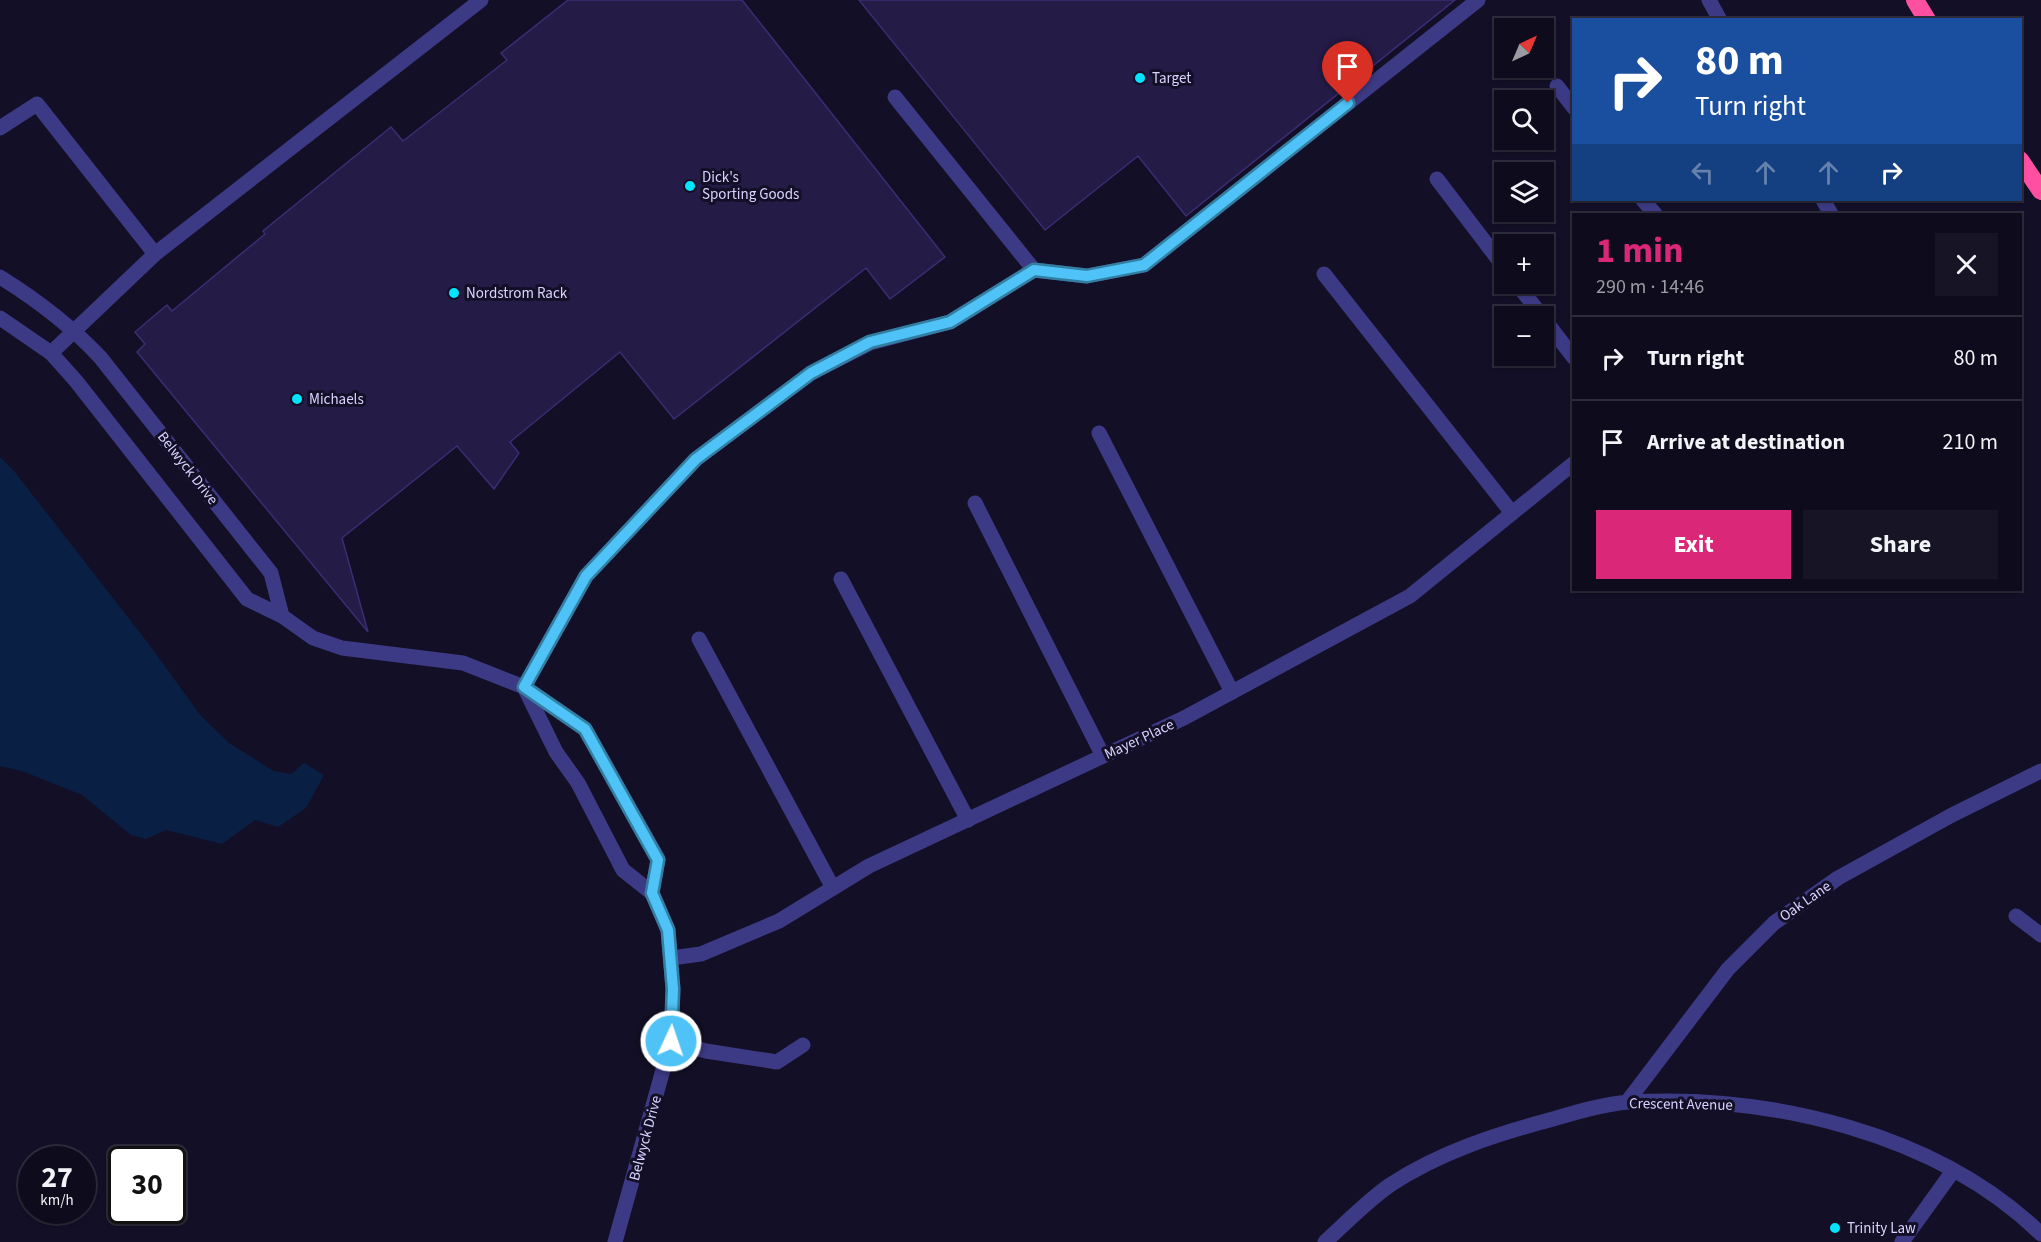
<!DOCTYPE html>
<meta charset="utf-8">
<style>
:root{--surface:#0e0b1c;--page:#171425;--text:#f1f3f6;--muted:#9b9ba3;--line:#2e2b3b;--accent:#db2777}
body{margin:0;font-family:"Source Sans 3",sans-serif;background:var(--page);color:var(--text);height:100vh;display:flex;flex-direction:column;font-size:22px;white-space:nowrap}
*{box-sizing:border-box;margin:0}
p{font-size:20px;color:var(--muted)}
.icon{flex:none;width:33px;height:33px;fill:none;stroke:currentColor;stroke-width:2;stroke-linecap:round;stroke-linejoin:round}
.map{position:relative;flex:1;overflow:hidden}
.drawer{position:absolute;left:1572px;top:213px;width:450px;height:378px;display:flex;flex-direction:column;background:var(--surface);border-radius:0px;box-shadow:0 2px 4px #0004,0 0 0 2px var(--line)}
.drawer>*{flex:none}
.top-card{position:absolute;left:1572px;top:18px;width:450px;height:183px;border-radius:0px;box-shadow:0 2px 4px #0004,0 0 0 2px var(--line);background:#1a4fa0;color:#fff;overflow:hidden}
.needle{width:39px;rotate:44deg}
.fabs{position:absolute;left:1494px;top:18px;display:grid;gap:12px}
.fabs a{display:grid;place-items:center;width:60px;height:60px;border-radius:0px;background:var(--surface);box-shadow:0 2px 4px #0004,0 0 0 2px var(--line);font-size:30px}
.speed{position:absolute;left:18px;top:1146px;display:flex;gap:12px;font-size:30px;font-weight:700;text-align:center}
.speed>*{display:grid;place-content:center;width:78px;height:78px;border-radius:50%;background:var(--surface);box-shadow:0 2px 4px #0004,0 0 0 2px var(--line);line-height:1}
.speed small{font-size:15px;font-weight:400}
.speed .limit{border:3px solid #111;border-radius:9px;background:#fff;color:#111}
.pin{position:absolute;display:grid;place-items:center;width:51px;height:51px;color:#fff;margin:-62px -26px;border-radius:50% 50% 50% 0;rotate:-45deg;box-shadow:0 0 6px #0007}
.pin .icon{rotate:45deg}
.me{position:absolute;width:66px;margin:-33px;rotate:3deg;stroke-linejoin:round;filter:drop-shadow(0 0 4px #0008)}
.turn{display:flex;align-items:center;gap:21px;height:126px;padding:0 24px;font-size:27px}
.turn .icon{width:78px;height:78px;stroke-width:2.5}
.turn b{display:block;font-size:42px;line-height:51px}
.lanes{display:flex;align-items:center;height:57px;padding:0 24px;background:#0003;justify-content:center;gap:30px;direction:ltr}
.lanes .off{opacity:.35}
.round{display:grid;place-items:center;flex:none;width:63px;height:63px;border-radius:0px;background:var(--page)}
.overview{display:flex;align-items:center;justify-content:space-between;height:102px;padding:0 24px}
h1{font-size:36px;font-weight:700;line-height:45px;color:var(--accent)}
.button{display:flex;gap:12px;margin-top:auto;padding:12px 24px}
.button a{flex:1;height:69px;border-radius:0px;background:var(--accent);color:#fff;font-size:24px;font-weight:700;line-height:69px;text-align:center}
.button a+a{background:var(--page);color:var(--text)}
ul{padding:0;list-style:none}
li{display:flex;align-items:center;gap:18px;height:84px;padding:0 24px;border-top:2px solid var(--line)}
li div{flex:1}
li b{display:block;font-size:22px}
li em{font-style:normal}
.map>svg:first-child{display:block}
.water{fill:#0a1f44}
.building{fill:#241b47;stroke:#3b2d73;stroke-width:1.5}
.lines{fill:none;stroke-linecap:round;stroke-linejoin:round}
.lane{stroke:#3d3a85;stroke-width:15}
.street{stroke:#3d3a85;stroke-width:15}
.highway{stroke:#ff4fa3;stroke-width:18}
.route-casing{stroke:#337fa1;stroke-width:15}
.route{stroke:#4fc3f7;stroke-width:10}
.poi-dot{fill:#00e5ff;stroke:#130f26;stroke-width:2}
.labels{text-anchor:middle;stroke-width:6;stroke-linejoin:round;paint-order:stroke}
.poi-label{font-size:15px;fill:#d9d4ff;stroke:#130f26;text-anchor:start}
.street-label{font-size:15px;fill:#d9d4ff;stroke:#130f26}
</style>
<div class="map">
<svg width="2041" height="1242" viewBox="0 0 2041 1242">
<rect width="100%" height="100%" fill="#130f26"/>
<path class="water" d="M0 457 14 471 148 643 201 716 229 743 274 771 291 774 304 763 324 775 306 808 278 827 255 820 222 844 166 830 146 839 131 835 82 795 22 771 0 766Z"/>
<path class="building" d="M568 0H742L945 257 890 299 866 268 674 419 620 352 510 442 519 453 494 489 457 446 342 538 368 632 137 352 145 344 135 332 167 305 172 311 265 234 263 231 391 127 403 141 507 60 501 53Z
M859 0H1455L1186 216 1138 156 1045 230Z"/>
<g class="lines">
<path class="lane" d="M1557 86 1574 108
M0 128 37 104 155 254
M1437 179 1504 267
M1643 200 1655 214
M1034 270 1087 276 1144 265 1478 0
M1324 274 1512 513
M1517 284 1542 316
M1544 319 1574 358
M51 353 155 254 481 0
M1099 433 1232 692
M975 503 1103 756
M841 579 968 820
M699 639 833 888
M524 687 586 576 696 459 811 373 870 343 950 322 1034 270 895 97
M2016 916 2041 935
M671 1041 706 1051 777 1062 803 1045
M1902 1242 1953 1171"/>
<path class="street" d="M1709 0 1720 20
M1823 200 1831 214
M0 277C37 300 70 325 100 357L271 573 282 616
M0 318 51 353 76 381 247 599 282 616 313 638 342 648 463 663 524 687 585 729 658 859 652 893
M525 689 556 752 578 783 623 870 652 893 668 930 673 989 671 1041 615 1242
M671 958 701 954 779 921 869 866 1184 718 1410 596 1574 463
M1627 1102 1728 969 1774 923 1838 878 1952 815 2041 771
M1325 1242C1346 1223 1367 1201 1390 1185 1440 1152 1497 1134 1553 1119 1577 1112 1604 1104 1629 1102 1770 1094 1937 1133 2041 1234"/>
<path class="highway" d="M1915 0 1927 20
M2020 160 2041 191"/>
</g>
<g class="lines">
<defs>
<path id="route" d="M671 1041 673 989 668 930 652 893 658 860 585 729 524 687 586 576 696 459 811 373 870 342 950 322 1034 270 1087 276 1144 265 1348 103"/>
</defs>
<use href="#route" class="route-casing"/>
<use href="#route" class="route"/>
</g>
<g class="poi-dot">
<circle cx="1140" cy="78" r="6"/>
<circle cx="690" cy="186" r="6"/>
<circle cx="454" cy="293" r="6"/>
<circle cx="297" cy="399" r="6"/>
<circle cx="1835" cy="1228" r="6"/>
</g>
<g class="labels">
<g class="poi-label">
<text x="1152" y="83">Target</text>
<text x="702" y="182">Dick's<tspan x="702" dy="17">Sporting Goods</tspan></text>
<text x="466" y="298">Nordstrom Rack</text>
<text x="309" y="404">Michaels</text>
<text x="1847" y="1233">Trinity Law</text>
</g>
<g class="street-label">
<text transform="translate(188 468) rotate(52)" y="5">Belwyck Drive</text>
<text transform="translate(1139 739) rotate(-25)" y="5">Mayer Place</text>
<text transform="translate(1805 901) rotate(-35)" y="5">Oak Lane</text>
<text transform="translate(1681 1104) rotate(1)" y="5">Crescent Avenue</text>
<text transform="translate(645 1138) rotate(-75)" y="5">Belwyck Drive</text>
</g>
</g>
</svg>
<div class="fabs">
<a><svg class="needle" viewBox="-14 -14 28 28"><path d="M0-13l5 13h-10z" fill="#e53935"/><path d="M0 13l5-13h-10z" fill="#9b9ba3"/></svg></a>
<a><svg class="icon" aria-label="search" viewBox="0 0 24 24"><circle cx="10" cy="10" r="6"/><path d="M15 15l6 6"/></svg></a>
<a><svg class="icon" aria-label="layers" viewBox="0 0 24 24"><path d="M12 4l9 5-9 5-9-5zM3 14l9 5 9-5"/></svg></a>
<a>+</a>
<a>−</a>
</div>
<div class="speed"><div>27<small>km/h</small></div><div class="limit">30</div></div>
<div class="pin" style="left:1348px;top:103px;background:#d93025"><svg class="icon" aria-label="arrive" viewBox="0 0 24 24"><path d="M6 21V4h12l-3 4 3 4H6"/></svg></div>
<svg class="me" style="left:671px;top:1041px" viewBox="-20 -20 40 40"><circle r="17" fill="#4fc3f7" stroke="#fff" stroke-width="3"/><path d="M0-11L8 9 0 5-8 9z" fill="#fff"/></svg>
<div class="top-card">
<div class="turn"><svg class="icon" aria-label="right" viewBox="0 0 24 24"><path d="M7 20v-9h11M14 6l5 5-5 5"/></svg><div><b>80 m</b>Turn right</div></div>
<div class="lanes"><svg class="icon off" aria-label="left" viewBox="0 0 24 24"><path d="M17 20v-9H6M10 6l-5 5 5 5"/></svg><svg class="icon off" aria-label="ahead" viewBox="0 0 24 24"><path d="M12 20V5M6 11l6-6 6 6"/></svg><svg class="icon off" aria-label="ahead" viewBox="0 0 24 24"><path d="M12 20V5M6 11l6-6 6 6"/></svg><svg class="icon" aria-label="right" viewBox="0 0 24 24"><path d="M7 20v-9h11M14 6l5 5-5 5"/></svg></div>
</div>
<section class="drawer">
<div class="overview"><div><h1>1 min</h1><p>290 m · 14:46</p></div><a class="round"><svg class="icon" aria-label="close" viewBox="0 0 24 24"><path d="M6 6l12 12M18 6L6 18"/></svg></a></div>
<ul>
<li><svg class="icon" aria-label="right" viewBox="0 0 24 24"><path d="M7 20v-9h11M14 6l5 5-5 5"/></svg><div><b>Turn right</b></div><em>80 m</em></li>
<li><svg class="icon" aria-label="arrive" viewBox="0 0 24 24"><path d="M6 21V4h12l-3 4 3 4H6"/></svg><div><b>Arrive at destination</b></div><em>210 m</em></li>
</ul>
<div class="button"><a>Exit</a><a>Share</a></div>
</section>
</div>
